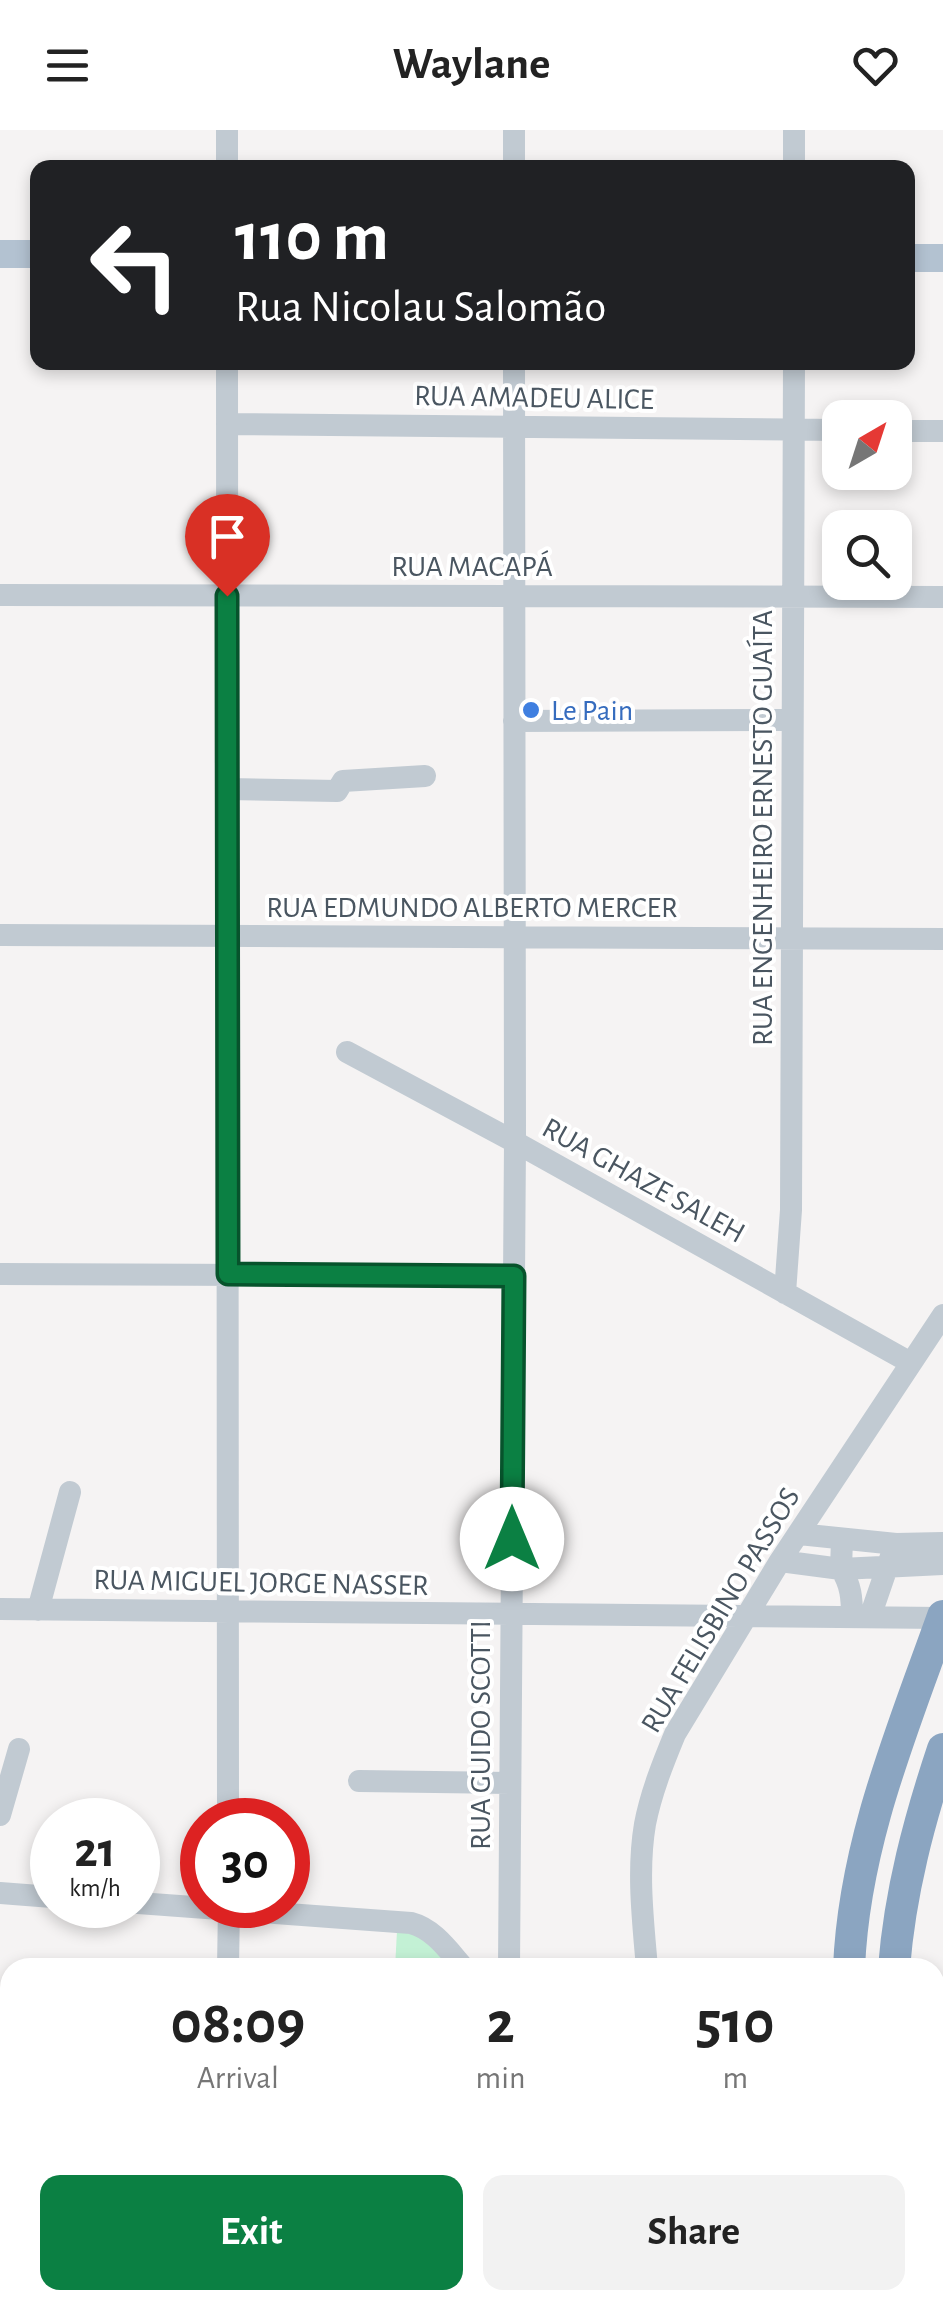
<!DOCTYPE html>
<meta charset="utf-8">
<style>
:root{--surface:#fff;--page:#f2f2f2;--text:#222;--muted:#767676;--accent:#0b8043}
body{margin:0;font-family:"Alegreya Sans",sans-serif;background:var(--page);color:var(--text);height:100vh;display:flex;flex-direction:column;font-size:38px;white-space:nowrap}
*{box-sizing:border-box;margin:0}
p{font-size:32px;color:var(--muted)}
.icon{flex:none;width:55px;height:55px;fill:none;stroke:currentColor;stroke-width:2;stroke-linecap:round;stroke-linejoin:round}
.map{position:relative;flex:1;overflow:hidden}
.panel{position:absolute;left:0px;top:1828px;width:945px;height:352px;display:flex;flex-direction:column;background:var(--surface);border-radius:30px 30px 0 0;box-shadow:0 5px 15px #0003}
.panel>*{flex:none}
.hud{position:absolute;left:30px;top:30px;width:885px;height:210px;border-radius:20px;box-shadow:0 5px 15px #0003;background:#202124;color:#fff;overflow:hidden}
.needle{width:65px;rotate:39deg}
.controls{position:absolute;left:822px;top:270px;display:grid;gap:20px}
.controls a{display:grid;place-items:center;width:90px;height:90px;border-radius:20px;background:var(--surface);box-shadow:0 5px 15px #0003;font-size:50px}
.speed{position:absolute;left:30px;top:1668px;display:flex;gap:20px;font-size:50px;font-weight:700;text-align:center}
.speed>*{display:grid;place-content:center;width:130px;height:130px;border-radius:50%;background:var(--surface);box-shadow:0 5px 15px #0003;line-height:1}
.speed small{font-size:25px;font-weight:400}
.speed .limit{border:15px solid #d22;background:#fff;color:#111}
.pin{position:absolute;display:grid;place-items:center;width:85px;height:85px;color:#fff;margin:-102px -42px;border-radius:50% 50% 50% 0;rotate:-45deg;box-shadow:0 0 10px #0007}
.pin .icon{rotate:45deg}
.me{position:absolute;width:110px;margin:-55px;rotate:0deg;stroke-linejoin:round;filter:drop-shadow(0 0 8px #0008)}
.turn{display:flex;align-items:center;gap:35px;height:210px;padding:0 40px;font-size:45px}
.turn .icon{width:130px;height:130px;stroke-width:2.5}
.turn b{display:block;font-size:70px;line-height:85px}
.eta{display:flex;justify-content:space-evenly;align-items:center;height:170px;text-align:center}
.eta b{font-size:60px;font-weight:600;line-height:70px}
.cta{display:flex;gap:20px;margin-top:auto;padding:20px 40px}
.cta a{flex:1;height:115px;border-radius:20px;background:var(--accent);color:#fff;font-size:40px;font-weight:600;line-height:115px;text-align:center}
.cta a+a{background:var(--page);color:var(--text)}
header{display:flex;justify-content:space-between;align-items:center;height:130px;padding:0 40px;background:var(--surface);font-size:45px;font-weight:600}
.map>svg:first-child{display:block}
.green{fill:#c3f1d5}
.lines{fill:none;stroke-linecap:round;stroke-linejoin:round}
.minor{stroke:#c1cad2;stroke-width:22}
.major{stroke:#b3c2d1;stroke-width:28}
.highway{stroke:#8ba5c1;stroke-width:32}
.route-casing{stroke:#07532c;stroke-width:25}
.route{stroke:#0b8043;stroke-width:18}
.shop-dot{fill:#3f7fe0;stroke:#fff;stroke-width:4}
.labels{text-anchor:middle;stroke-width:8;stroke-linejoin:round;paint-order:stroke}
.street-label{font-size:30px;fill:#4a5661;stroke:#fff}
.shop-label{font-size:30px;fill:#366cbe;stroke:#fff;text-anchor:start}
</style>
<header><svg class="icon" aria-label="menu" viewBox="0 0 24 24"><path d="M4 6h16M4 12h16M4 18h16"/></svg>Waylane<svg class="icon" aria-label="heart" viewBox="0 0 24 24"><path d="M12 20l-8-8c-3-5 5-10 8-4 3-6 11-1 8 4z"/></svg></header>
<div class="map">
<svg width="943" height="2178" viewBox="0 0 943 2178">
<rect width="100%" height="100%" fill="#f5f3f3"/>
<path class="green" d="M397 1801 419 1804 453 1838H395Z"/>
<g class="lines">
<path class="minor" d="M227 0V38
M514 0V38
M794 38V0
M227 232 228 1690
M227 294 840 300
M895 301H943
M0 465 943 467
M514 591 792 590
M227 659 337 661 343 651 425 646
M0 805 943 809
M347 922 515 1012 911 1233
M0 1144 514 1146
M785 1163 791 1080 794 232
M799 1404 896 1414 943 1413
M842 1409 841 1439 943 1434
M780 1431 841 1439C851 1455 852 1468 852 1487
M0 1479 942 1488
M38 1480 70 1362
M870 1487 891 1426
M359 1651 510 1653
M0 1685 19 1619
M0 1763 52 1767
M138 1773 411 1793C434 1799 448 1820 464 1838
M228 1838 229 1775
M509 1838 515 1012 514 232
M647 1838C643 1791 637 1741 645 1694 651 1663 663 1633 675 1604L780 1431 943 1185
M679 2170 680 2178
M54 2178 58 2170
M338 2178 343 2170"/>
<path class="major" d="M0 124H38
M908 128H943"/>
<path class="highway" d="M849 1838C854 1714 902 1601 943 1486
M894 1838C900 1762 919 1691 943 1619
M935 2147 943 2170
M909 2170 912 2178"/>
</g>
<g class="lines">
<defs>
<path id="route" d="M227 466 228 1144 514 1146 512 1409"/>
</defs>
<use href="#route" class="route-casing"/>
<use href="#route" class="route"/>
</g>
<circle class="shop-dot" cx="531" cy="580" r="10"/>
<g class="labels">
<g class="street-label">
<text transform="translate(534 267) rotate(1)" y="10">RUA AMADEU ALICE</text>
<text x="472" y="446">RUA MACAPÁ</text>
<text transform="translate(762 698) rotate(-90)" y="10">RUA ENGENHEIRO ERNESTO GUAÍTA</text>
<text x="472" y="787">RUA EDMUNDO ALBERTO MERCER</text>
<text transform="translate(644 1050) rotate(29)" y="10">RUA GHAZE SALEH</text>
<text transform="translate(261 1452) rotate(1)" y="10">RUA MIGUEL JORGE NASSER</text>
<text transform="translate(720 1480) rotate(-59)" y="10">RUA FELISBINO PASSOS</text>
<text transform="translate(480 1605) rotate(-90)" y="10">RUA GUIDO SCOTTI</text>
</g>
<g class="shop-label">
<text x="551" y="590">Le Pain</text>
</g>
</g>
</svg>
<div class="controls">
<a><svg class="needle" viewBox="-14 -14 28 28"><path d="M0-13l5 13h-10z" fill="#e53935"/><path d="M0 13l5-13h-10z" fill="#767676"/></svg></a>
<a><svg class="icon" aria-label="search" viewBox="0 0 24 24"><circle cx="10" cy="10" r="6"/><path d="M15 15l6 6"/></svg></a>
</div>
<div class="speed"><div>21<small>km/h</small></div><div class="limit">30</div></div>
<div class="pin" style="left:227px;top:466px;background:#d93025"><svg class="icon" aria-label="arrive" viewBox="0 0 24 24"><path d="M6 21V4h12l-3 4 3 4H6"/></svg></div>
<svg class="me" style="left:512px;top:1409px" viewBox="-20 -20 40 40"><circle r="19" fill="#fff"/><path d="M0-13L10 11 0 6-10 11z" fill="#0b8043"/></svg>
<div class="hud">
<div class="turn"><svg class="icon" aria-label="left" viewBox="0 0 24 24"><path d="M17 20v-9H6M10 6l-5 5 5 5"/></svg><div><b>110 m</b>Rua Nicolau Salomão</div></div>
</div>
<section class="panel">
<div class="eta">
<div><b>08:09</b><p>Arrival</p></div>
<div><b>2</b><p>min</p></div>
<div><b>510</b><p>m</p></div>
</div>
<div class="cta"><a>Exit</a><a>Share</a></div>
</section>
</div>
